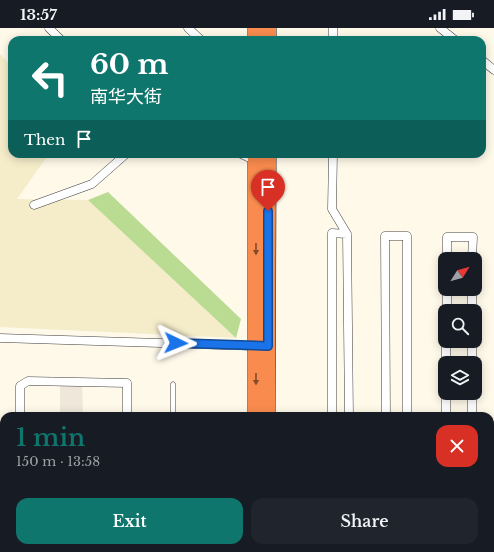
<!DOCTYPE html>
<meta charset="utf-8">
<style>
:root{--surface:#171b24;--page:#20242c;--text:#f1f3f6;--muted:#9ea1a6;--accent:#0f766e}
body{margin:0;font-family:"Libre Baskerville","Noto Sans SC",serif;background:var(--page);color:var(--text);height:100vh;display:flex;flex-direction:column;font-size:15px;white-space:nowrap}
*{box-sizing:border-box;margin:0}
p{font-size:13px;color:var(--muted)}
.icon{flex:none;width:22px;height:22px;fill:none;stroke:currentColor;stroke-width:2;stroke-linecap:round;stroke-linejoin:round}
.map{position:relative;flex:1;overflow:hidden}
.drawer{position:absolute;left:0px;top:384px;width:494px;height:140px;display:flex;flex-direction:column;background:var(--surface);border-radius:12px 12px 0 0;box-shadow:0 2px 10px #0003}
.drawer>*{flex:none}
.top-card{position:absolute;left:8px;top:8px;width:478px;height:122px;border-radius:12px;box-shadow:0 2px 10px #0003;background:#0f766e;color:#fff;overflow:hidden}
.needle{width:26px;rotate:53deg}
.fabs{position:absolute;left:438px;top:224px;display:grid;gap:8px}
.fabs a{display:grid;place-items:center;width:44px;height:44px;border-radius:8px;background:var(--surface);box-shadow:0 2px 10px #0003;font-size:20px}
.pin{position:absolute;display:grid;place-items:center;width:34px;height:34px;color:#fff;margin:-41px -17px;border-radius:50% 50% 50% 0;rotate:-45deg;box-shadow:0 0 4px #0007}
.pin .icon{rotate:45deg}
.me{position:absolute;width:44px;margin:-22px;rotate:92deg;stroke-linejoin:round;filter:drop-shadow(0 0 3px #0008)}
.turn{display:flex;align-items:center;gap:14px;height:84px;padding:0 16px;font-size:18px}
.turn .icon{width:52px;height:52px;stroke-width:2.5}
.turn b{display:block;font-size:28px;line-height:34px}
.then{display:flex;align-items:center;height:38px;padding:0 16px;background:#0003;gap:8px;font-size:15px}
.round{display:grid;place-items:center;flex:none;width:42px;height:42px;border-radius:12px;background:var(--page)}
.overview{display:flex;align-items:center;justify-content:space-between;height:68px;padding:0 16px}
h1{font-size:24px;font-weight:600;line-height:30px;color:var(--accent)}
.action{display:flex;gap:8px;margin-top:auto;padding:8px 16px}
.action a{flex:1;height:46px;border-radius:12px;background:var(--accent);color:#fff;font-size:16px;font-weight:600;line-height:46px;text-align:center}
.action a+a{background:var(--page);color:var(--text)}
.status{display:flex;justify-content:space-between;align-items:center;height:28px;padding:0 20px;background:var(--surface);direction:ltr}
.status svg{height:11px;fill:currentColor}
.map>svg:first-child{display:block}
.farmland{fill:#f5edca}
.forest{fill:#badb92}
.plaza{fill:#eee7da}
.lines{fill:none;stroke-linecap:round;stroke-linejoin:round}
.lane-casing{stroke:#3f3f3f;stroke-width:5}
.street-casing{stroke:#3f3f3f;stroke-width:9}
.highway-casing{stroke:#1d1d1d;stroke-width:17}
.lane{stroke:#fff;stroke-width:4}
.street{stroke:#fff;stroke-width:8}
.highway{stroke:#f98b4e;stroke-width:16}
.oneway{fill:#824c2d}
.route-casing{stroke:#114b97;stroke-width:10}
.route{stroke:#1a73e8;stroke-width:7}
</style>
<div class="status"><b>13:57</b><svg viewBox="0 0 49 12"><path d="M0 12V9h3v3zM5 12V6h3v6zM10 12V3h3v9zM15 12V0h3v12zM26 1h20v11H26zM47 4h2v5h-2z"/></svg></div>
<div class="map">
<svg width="494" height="524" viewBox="0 0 494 524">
<rect width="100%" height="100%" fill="#fff9ea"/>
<path class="farmland" d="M0 26 12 38V126H49L17 171 88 172 236 310 0 299Z"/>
<path class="forest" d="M108 164 241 291 236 310 88 172Z"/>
<path class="plaza" d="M60 353 82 354 83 388H60Z"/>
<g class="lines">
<defs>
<path id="lane" d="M173 356V388"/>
<path id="street" d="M49 0 61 12
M188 0 201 12
M440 0 455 12
M333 12V0
M482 32 494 42
M241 126 258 134
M333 126 332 181 347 206
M34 177 92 156 126 126
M447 231V209H473L472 231
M447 283V261
M472 283V261
M0 310 259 318
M446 335V313
M472 335V313
M20 388V358L28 353 127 355V388
M332 388V205L347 206 349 388
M386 388 385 208H407V388
M446 388V365
M472 388V365
M490 425H494
M0 466H4
M342 520V524
M402 520V524
M127 524V520"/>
<path id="highway" d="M256 12V0
M268 12V0
M256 388V126
M267 388 268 126
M255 524V520
M267 524V520"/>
</defs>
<use href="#lane" class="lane-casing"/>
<use href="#street" class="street-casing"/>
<use href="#highway" class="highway-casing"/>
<use href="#lane" class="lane"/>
<use href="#street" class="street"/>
<use href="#highway" class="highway"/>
</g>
<defs><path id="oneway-solid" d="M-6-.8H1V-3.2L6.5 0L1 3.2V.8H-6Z"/></defs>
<g class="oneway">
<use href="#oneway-solid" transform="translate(256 221) rotate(90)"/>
<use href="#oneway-solid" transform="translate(256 351) rotate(90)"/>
</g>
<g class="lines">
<defs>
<path id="route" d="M176 315 268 318V183"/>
</defs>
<use href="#route" class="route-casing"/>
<use href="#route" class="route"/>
</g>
</svg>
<div class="fabs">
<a><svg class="needle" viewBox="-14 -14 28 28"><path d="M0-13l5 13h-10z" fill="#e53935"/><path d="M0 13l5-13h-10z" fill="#9ea1a6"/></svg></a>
<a><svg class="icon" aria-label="search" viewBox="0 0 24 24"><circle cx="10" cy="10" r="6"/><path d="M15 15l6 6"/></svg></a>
<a><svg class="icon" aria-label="layers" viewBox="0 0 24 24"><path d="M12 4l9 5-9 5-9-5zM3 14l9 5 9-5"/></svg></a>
</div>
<div class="pin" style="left:268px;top:183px;background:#d93025"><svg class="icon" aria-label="arrive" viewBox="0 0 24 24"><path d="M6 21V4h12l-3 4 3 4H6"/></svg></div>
<svg class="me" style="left:176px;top:315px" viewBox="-20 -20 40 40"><path d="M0-17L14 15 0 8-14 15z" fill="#1a73e8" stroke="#fff" stroke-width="4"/></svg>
<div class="top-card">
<div class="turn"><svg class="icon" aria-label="left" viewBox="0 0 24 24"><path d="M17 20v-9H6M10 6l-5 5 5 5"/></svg><div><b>60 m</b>南华大街</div></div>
<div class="then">Then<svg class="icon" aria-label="arrive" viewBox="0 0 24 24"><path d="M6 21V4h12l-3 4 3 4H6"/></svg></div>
</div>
<section class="drawer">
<div class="overview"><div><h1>1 min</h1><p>150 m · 13:58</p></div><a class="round" style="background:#d93025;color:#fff"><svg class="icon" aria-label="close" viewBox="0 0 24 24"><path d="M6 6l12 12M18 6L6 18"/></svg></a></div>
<div class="action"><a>Exit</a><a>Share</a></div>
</section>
</div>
